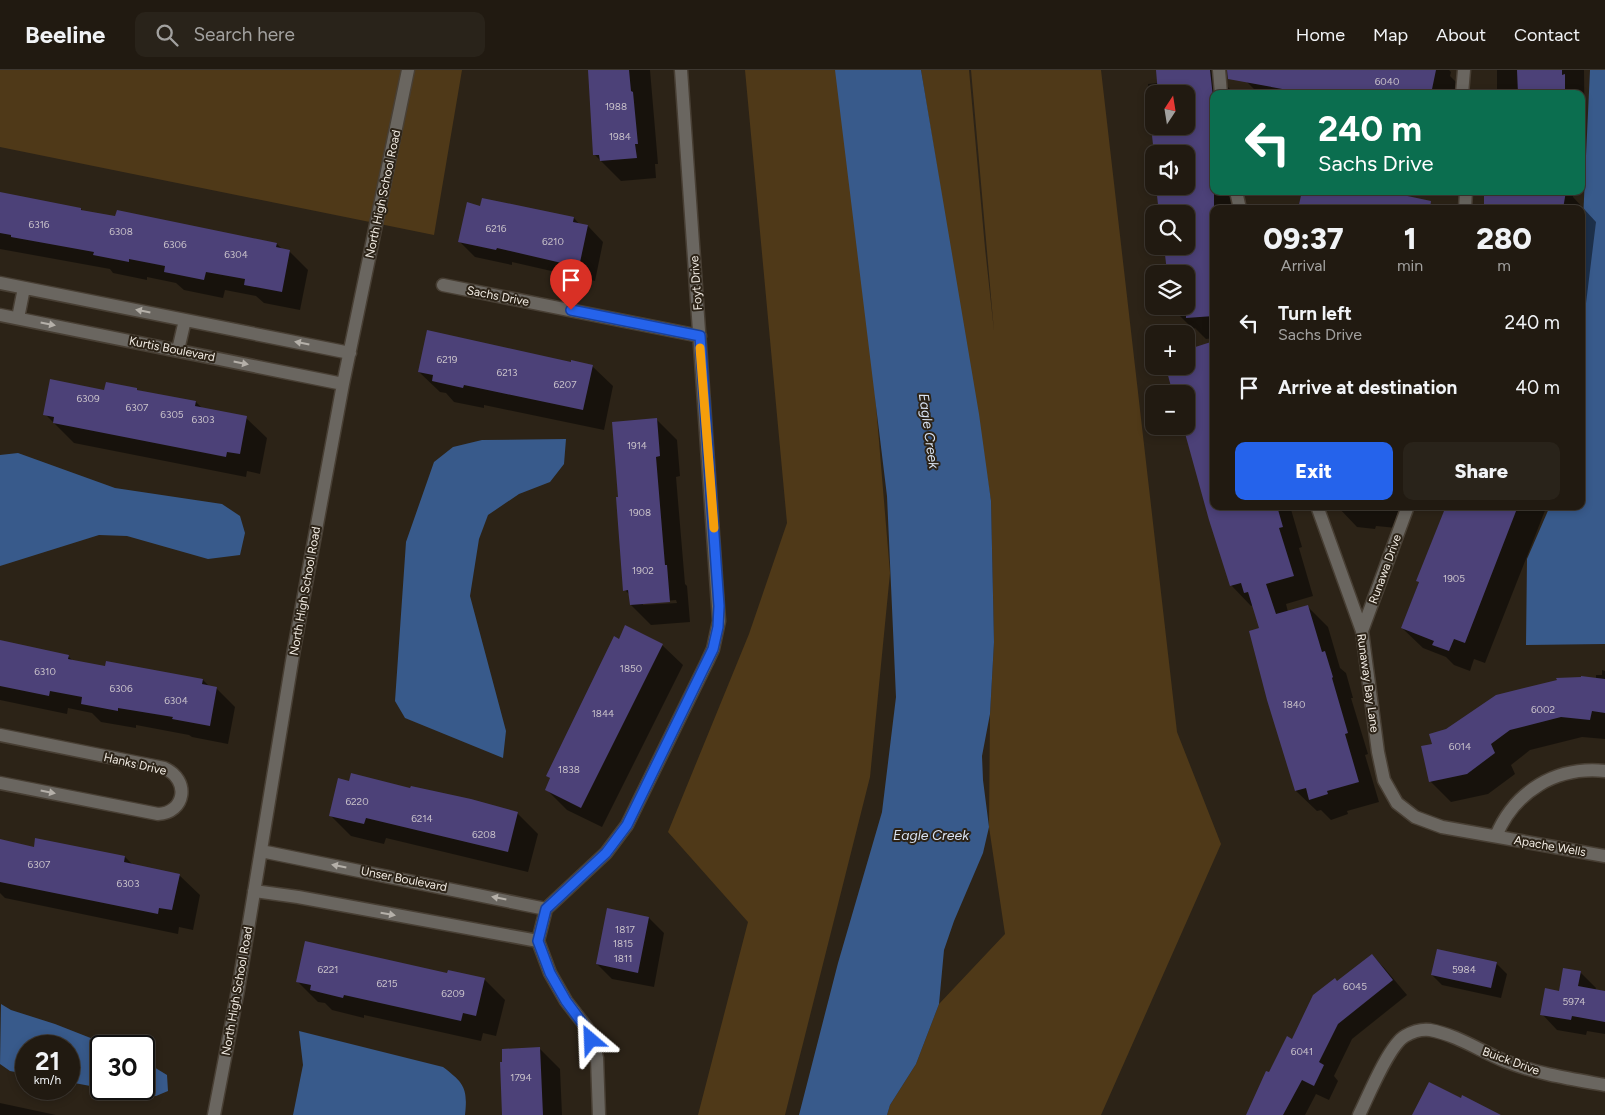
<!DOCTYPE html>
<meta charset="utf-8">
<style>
:root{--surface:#211a11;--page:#29231a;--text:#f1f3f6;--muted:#a2a19f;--line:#3e3831;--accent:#2563eb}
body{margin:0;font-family:Figtree,sans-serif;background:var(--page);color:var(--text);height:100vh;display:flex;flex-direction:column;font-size:19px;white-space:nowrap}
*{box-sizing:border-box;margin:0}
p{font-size:16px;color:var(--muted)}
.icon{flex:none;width:28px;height:28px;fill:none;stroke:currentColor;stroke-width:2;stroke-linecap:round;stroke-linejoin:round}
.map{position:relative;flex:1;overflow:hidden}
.details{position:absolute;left:1210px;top:135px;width:375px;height:305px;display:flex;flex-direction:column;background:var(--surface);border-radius:10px;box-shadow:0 2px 8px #0003,0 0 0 1px var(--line)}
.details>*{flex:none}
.banner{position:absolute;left:1210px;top:20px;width:375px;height:105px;border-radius:10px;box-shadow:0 2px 8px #0003,0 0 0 1px var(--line);background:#0b6e4f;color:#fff;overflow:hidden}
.needle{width:32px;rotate:12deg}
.controls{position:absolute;left:1145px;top:15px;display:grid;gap:10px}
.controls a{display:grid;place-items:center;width:50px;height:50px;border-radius:10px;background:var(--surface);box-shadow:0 2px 8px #0003,0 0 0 1px var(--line);font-size:25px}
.speed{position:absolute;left:15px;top:965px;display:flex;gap:10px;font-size:25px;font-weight:700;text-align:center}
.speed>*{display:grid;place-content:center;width:65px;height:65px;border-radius:50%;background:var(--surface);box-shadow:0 2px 8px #0003,0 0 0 1px var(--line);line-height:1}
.speed small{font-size:12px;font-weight:400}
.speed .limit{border:2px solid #111;border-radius:8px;background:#fff;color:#111}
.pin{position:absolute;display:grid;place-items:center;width:42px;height:42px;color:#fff;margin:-51px -21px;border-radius:50% 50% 50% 0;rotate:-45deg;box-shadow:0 0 5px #0007}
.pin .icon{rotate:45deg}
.me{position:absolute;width:55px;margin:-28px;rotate:334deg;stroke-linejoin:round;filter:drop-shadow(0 0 4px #0008)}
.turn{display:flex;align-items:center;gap:18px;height:105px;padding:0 25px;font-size:22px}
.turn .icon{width:65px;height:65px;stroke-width:2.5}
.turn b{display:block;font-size:35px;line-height:42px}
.eta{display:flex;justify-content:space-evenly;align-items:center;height:85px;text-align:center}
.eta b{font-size:30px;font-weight:800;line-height:35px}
.button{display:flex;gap:10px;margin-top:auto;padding:10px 25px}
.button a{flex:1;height:58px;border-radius:10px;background:var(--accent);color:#fff;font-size:20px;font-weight:800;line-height:58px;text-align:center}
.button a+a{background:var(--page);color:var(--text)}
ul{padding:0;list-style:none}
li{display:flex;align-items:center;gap:15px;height:65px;padding:0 25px}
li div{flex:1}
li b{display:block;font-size:19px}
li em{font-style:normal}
header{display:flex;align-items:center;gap:30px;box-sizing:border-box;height:70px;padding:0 25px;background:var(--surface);border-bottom:1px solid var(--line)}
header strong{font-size:24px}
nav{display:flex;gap:28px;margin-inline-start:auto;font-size:18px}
.search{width:350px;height:45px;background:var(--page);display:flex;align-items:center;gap:12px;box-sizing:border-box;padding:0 18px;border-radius:10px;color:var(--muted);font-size:19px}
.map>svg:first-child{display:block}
.green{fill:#4f3918}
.water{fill:#385a8b}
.shadow{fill:#0007;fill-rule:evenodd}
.building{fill:#4c4178}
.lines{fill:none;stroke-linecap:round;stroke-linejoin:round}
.minor-casing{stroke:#483f34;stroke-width:15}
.minor{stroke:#6a6660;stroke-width:12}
.oneway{fill:#b5b0a9}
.route-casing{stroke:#184099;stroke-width:12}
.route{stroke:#2563eb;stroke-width:9}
.slow{stroke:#f59e0b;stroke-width:9}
.labels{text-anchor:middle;stroke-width:4;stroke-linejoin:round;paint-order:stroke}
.number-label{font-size:10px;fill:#c8c1c9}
.street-label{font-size:12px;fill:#f2ece4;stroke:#2c2317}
.water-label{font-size:14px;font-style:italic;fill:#d9e3f3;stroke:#2c2317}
</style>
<header>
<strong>Beeline</strong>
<div class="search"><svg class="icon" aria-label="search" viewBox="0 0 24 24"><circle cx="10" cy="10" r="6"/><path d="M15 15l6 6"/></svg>Search here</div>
<nav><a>Home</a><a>Map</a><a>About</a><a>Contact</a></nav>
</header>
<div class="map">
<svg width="1605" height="1045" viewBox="0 0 1605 1045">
<rect width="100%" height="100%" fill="#2c2317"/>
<path class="green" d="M0 0H462L434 165 0 77Z
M745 0H848L890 503 870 707 785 1045H698L748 852 668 762 749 564 787 453Z
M921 0H969L985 178 994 261 971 0H1101L1177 662 1221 774 1101 1045H887L890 1035 916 994 939 934 1005 864 989 757 990 644 994 572 991 431Z"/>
<path class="water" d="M835 0H921L979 344 991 431 994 572 990 644 982 686 983 710 989 757 983 783 954 851 944 880 939 934 916 994 890 1035 887 1045H799L838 893 882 742 896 627 887 426Z
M1590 0H1605V574L1526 575 1527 489 1550 436H1581V193Z
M566 369 564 394 550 412 519 424 488 445 479 469 470 526 506 661 503 688 405 648 395 631 406 472 434 392 453 377 482 370Z
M18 383 115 418 222 434 240 446 245 463 240 485 208 489 127 466 99 465 0 496V385Z
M1 934 11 940 55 954 111 976H101V1018L69 1012V976H26V1004L10 1001 0 994Z
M299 961 443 997C464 1013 468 1018 465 1045H293L303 995Z
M144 991 167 1005 168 1021 156 1026 105 1019H144Z"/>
<path class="shadow" d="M589 0H650L658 94H655L656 108 621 111 594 84Z
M1157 0H1218L1219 8 1230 19V24H1214V121H1240L1242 139H1214V268L1206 269 1195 258 1193 259 1172 238V236H1186V84H1155L1148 14 1158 13ZM1154 24H1186V56H1154Z
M1250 0H1449L1451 2 1450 6 1460 16 1458 24H1259L1247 12Z
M1497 0H1584L1585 99H1581V24H1497Z
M1513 121H1573V127L1596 152 1581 274V139H1510Z
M0 123 81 139 84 142 277 174 283 180 289 181 308 200 300 240 264 233 256 226 225 220 223 228 184 220 176 213 147 207V210L113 203 110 199 0 179Z
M481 137 574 148 580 155 588 156 603 172 595 211 512 192V195L475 187 460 172Z
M572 294 592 296 613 316 604 360 484 335V338L454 332 446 323 440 322 419 302Z
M1186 296 1214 436H1290L1302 477 1299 478 1313 526 1286 534 1288 542 1307 536 1328 557 1340 598 1346 603 1353 628H1351L1368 684 1365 685 1379 732 1347 741 1348 744 1331 750 1321 740 1317 741 1296 721 1268 630 1260 559 1253 535 1251 536 1231 515 1186 356Z
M136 319 139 321 196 332 203 339 246 348 267 368 260 404 247 401 246 407 74 373 45 344 105 321Z
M657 350 677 370 680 406 676 407 685 514 687 516 690 552 651 555 631 535 630 525 625 520ZM676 530 677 533 643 535V533Z
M1337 436H1410L1407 459 1376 456 1375 459 1357 457Z
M1447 436H1545L1546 438 1485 593 1474 589 1470 601 1454 595 1446 587 1423 578 1402 558Z
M619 570 662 575 683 595 602 757 567 740 546 719 551 709 547 706Z
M0 571 68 586 73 591 106 597 203 610 210 617 216 618 235 637 228 674 192 667 189 665 136 655V658L101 652 92 643 68 638 67 644 0 630Z
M1602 600 1605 601V669L1582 667 1530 680 1511 695 1515 704 1488 724 1451 732 1431 712 1433 675 1596 609V605H1602Z
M517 743 538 764 528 802 386 768 384 774 351 766 330 745Z
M0 771 35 778 125 787 133 795 179 805 200 825 193 860 179 857 178 864 5 828 0 823Z
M649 848 664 863 654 917 612 909 597 894Z
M1372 885 1386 900 1407 925 1352 969 1334 1006 1338 1011 1329 1030 1316 1024 1305 1045H1247L1269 1004 1293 970 1338 913Z
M1496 893 1507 904 1501 928 1442 915 1432 905Z
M1580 902 1596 918 1595 921 1605 923V964L1587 961 1586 965 1557 960 1542 944 1560 922Z
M484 909 505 930 496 966 483 963 481 971 364 945V948L332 940 325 933 318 932 297 911Z
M540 979 560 999 562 1045H503V993Z
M0 1033 56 1045H0Z"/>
<path class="building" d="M588 0H629L631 21 633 22 638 74H635L637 88 600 91 599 85H593Z
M1156 0H1210L1214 36V246L1186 248V204H1167V202L1164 176H1186V144H1159L1156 116H1186V84H1154L1151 56H1186V24H1158Z
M1227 0H1436L1431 24H1404L1386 20 1385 24H1293V21L1228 9Z
M1517 0H1562V5L1565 4V24H1518Z
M1302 121H1384L1431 131 1430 139H1298Z
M1484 121H1566L1563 139H1520L1521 137 1484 134Z
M0 122 81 138V140L115 146 117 140 277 173 276 177 290 180 282 222 244 215 245 209 206 202 204 210 164 202 165 196 129 189V192L93 185 94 182 11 167V165L0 163Z
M482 128 574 147 573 152 588 155 579 197 497 178 496 180 458 172 467 132 480 136Z
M427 260 571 292V290L593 295 583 340 464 315 463 318 432 311 433 305 418 302Z
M1214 271V436H1277L1283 457 1279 458 1294 506 1266 514 1276 544 1308 535 1322 582 1325 581 1333 607 1332 608 1348 663 1345 664 1359 712 1327 721 1328 724 1309 730 1306 718 1295 721 1267 630 1249 561 1259 558 1248 522 1244 523 1241 513 1230 516 1209 450 1183 356H1186V324H1173L1166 298 1173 296H1186V280Z
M50 309 104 320 106 312 137 318V320L196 331 195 336 247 346 240 384 227 382 226 387 53 353 54 347 43 345Z
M657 348 660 386 656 387 665 495H667L670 532 630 535 628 520 623 521 616 427H618L612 352Z
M1446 436H1518L1465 573 1454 569 1449 581 1432 575 1434 571 1401 558 1419 512 1416 511Z
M625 555 663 574 581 738 545 720 550 708 546 706 614 566 619 569Z
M0 570 69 585 68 589 105 596 106 591 203 609 202 614 217 617 210 656 172 649 173 647 118 638V641L81 634 82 627 50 621 49 626 0 616Z
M1581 606 1605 609V643L1592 641 1590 650 1561 647 1510 660 1491 674 1495 683 1467 704 1429 712 1421 676 1432 674 1429 664 1446 659 1496 625 1557 610 1556 608 1581 607Z
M351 703 410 718 411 716 471 729 518 742 508 782 366 748 364 754 329 746 338 708 349 711Z
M35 768 125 786 124 792 180 804 172 840 159 838 158 844 0 812V769L34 777Z
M607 838 649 847 638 903 596 894Z
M305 871 447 903 448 900 485 908 476 946 463 943 461 951 344 925 343 928 310 920 311 915 296 912Z
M1437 879 1497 892 1491 918 1431 905Z
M1372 884 1393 910 1338 954 1319 992 1324 995 1314 1016 1302 1010 1283 1045H1246L1266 1001 1269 1002 1287 966 1292 969 1313 925 1335 908 1337 911Z
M1563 898 1581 901 1578 916 1605 921V952L1572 946 1571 950 1540 945 1545 918 1559 921Z
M540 977 543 1045H502L500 992H502V979Z
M1429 1012 1461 1028 1462 1025 1501 1045H1412Z"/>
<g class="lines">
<defs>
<path id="minor" d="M1219 0 1221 24
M1462 24 1464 0
M1236 121 1240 139
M1465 139 1466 121
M0 213 350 283
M443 215 700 266
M0 245 343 314
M18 248 24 218
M178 280 185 250
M1317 436 1362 561 1378 682 1384 710 1397 733 1415 747 1442 757 1605 786
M1362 561 1408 436
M0 665 164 698C191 710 185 743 158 744L0 713
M1496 766C1515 721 1556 696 1605 701
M261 781 546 839
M254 821 298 827 538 871
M214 1045 238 920 294 579 343 314 408 0
M599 1045 597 988 594 976 587 958 566 931 550 903 538 871 546 839 606 783 627 755 707 592 713 579 719 551 681 0
M1359 1045C1368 1027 1389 975 1405 966 1412 962 1422 959 1430 960 1457 965 1480 981 1505 991 1537 1004 1571 1009 1605 1015"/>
</defs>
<use href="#minor" class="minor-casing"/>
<use href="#minor" class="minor"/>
</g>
<defs><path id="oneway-solid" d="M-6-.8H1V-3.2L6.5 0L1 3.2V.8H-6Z" transform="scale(1.25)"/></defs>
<g class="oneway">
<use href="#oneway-solid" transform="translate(143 241) rotate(-169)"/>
<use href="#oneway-solid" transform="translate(48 254) rotate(11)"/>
<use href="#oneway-solid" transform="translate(302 273) rotate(-169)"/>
<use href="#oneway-solid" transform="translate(241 293) rotate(11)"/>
<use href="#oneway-solid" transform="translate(48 722) rotate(11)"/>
<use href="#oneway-solid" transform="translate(339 796) rotate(-169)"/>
<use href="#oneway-solid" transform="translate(499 828) rotate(-169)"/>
<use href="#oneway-solid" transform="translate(388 844) rotate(10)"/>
</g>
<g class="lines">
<defs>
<path id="route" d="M571 240 700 266 719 536 718 557 713 579 627 755 606 783 546 839 538 871 550 903 566 931 586 958 591 970"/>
</defs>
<use href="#route" class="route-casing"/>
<use href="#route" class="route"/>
<path class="slow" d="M700 278 714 458"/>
</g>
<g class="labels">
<g class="number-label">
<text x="1387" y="15">6040</text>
<text x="616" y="40">1988</text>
<text x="620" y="70">1984</text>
<text x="39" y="158">6316</text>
<text x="496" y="162">6216</text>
<text x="121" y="165">6308</text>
<text x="553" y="175">6210</text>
<text x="175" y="178">6306</text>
<text x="236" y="188">6304</text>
<text x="447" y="293">6219</text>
<text x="507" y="306">6213</text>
<text x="565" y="318">6207</text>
<text x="88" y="332">6309</text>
<text x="137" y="341">6307</text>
<text x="172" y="348">6305</text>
<text x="203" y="353">6303</text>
<text x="637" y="379">1914</text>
<text x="640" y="446">1908</text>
<text x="643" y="504">1902</text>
<text x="1454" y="512">1905</text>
<text x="631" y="602">1850</text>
<text x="45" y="605">6310</text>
<text x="121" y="622">6306</text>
<text x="176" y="634">6304</text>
<text x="1294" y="638">1840</text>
<text x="1543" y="643">6002</text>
<text x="603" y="647">1844</text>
<text x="1460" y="680">6014</text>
<text x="569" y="703">1838</text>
<text x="357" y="735">6220</text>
<text x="422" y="752">6214</text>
<text x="484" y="768">6208</text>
<text x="39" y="798">6307</text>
<text x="128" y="817">6303</text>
<text x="625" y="863">1817</text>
<text x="623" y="877">1815</text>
<text x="623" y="892">1811</text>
<text x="328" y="903">6221</text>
<text x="1464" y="903">5984</text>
<text x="387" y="917">6215</text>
<text x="1355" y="920">6045</text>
<text x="453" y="927">6209</text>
<text x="1574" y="935">5974</text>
<text x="1302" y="985">6041</text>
<text x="521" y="1011">1794</text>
</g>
<g class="street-label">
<text transform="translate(383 124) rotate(-78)" y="4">North High School Road</text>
<text transform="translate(696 213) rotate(-94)" y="4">Foyt Drive</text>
<text transform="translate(498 226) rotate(11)" y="4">Sachs Drive</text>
<text transform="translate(172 279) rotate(11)" y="4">Kurtis Boulevard</text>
<text transform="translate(1385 499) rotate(-70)" y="4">Runawa Drive</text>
<text transform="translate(305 521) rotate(-80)" y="4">North High School Road</text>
<text transform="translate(1368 613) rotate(82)" y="4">Runaway Bay Lane</text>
<text transform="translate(135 694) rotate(13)" y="4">Hanks Drive</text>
<text transform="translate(1550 776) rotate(10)" y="4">Apache Wells</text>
<text transform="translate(404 809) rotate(11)" y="4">Unser Boulevard</text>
<text transform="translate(237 921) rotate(-80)" y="4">North High School Road</text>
<text transform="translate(1511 991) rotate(20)" y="4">Buick Drive</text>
</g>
<g class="water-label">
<text transform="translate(929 361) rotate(82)" y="5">Eagle Creek</text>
<text x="931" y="770">Eagle Creek</text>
</g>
</g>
</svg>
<div class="controls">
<a><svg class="needle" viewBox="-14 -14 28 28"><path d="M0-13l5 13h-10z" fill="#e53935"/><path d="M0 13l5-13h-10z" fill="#a2a19f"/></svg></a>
<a><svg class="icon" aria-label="sound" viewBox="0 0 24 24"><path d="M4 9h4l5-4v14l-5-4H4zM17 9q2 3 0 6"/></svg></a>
<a><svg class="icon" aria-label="search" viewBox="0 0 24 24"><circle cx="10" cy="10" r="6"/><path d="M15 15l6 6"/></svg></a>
<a><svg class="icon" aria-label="layers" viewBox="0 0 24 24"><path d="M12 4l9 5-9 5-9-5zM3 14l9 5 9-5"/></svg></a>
<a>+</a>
<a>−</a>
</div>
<div class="speed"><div>21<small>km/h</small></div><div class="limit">30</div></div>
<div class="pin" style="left:571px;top:240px;background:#d93025"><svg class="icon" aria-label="arrive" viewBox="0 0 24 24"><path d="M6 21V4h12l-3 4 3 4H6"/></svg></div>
<svg class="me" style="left:591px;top:970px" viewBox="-20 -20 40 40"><path d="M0-17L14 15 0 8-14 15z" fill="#2563eb" stroke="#fff" stroke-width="4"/></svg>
<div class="banner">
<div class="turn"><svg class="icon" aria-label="left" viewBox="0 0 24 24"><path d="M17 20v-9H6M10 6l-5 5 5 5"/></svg><div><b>240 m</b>Sachs Drive</div></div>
</div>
<section class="details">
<div class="eta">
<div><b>09:37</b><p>Arrival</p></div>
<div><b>1</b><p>min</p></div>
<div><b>280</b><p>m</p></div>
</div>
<ul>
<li><svg class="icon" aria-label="left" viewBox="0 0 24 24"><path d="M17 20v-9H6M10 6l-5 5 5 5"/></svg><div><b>Turn left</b><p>Sachs Drive</p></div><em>240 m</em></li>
<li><svg class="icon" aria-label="arrive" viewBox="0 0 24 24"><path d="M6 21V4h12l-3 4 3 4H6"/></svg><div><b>Arrive at destination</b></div><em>40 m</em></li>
</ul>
<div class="button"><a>Exit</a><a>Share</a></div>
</section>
</div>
